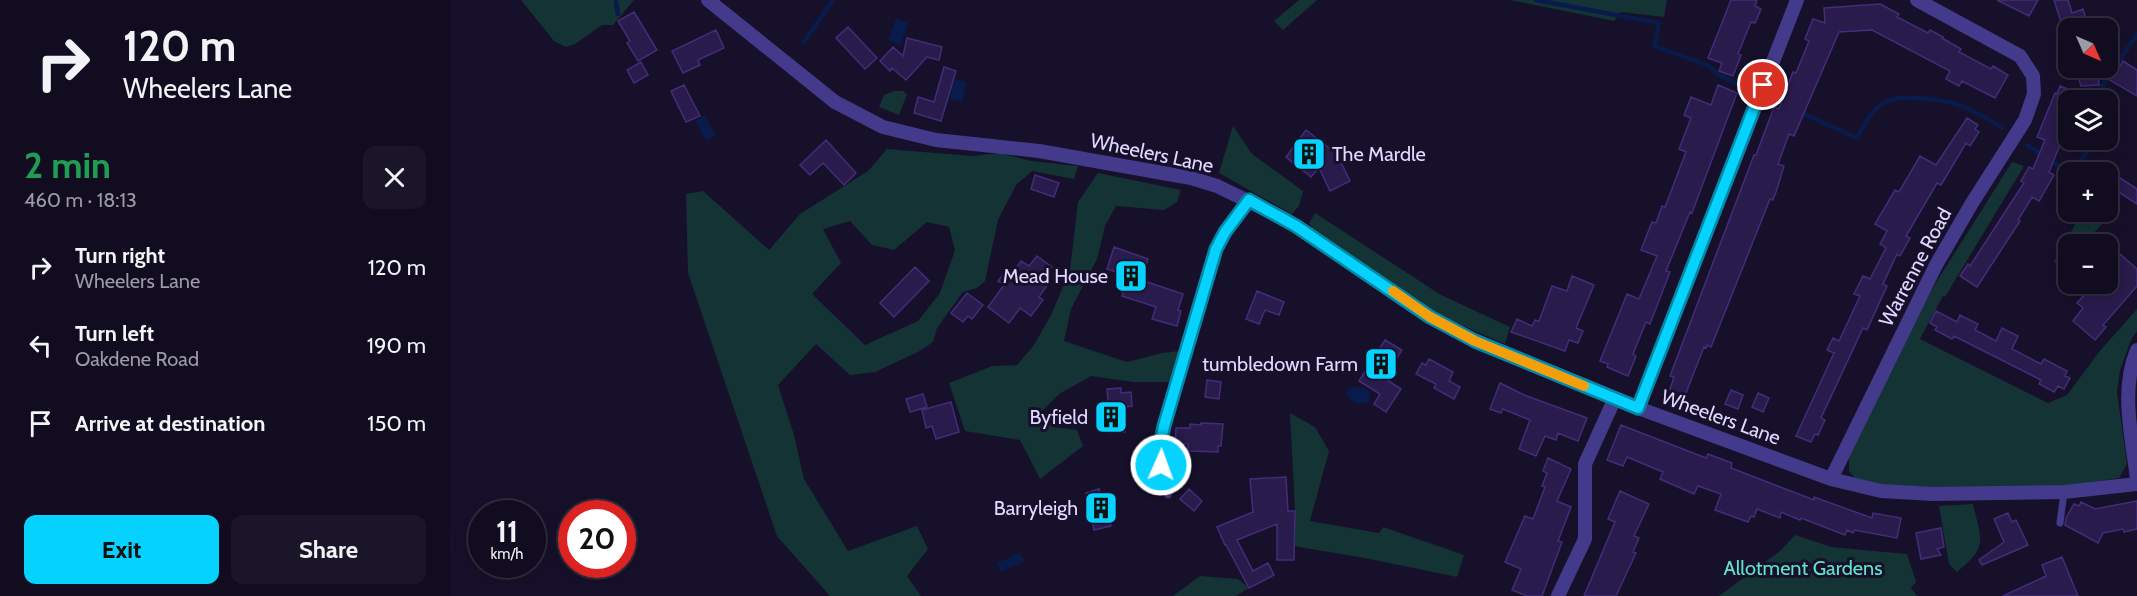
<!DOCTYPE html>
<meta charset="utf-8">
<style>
:root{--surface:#110c20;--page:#1a1529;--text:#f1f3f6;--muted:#9c9ba5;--line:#302c3e;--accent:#05d2ff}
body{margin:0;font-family:Cabin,sans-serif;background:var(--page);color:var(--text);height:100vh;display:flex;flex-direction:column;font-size:22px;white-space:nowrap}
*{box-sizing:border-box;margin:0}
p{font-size:20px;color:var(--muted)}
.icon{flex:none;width:33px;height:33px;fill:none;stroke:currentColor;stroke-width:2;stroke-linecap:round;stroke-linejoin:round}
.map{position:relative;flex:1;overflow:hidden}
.sheet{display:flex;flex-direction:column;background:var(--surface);width:450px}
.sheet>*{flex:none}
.banner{background:#110c20;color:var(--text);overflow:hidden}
.needle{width:39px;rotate:135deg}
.controls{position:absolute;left:1608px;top:18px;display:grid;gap:12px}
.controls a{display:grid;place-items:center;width:60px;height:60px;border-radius:12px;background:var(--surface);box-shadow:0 3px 15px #0003,0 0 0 2px var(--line);font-size:30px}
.speed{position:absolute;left:18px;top:500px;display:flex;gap:12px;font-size:30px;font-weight:700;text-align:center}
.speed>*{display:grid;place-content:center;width:78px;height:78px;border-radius:50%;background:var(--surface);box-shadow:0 3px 15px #0003,0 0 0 2px var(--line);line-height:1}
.speed small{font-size:15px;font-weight:400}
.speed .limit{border:9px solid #d22;background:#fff;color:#111}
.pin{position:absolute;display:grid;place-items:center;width:51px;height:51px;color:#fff;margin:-26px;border:3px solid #fff;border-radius:50%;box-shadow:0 2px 6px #0007}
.me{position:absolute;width:66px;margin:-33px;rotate:2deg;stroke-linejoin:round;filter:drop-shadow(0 0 4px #0008)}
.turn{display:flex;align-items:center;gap:21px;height:126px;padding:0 24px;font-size:27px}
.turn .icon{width:78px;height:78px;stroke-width:2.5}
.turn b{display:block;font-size:42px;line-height:51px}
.round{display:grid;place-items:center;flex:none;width:63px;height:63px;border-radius:12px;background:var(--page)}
.overview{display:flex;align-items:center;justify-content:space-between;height:102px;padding:0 24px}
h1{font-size:36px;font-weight:700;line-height:45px;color:#1e9e55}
.cta{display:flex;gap:12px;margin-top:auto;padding:12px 24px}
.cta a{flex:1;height:69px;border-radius:12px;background:var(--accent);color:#111;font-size:24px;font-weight:700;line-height:69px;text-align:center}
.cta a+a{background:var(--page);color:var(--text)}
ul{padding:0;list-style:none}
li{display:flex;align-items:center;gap:18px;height:78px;padding:0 24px}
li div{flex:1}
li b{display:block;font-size:22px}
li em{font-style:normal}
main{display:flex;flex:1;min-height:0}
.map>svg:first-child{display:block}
.green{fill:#133335;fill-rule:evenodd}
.water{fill:#091b4a}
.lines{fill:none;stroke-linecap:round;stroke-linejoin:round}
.stream{stroke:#091b4a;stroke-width:4.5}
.building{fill:#291b4c;stroke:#422d79;stroke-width:1.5}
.lane{stroke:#433a8b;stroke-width:7}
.street{stroke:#433a8b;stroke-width:14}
.route-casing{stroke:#0388a6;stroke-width:15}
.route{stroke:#05d2ff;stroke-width:10}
.slow{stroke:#f59e0b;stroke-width:10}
.labels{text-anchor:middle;stroke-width:6;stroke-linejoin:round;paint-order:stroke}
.street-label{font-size:20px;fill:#e1d9ff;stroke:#17102a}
.poi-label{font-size:20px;fill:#e1d9ff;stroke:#17102a;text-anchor:end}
.park-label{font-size:20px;fill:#60e4ce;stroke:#17102a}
</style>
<main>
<section class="sheet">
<div class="banner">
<div class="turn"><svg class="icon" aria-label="right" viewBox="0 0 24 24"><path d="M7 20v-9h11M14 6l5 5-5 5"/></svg><div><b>120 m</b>Wheelers Lane</div></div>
</div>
<div class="overview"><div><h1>2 min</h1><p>460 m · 18:13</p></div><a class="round"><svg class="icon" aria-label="close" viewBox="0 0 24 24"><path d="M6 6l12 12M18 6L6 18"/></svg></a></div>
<ul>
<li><svg class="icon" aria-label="right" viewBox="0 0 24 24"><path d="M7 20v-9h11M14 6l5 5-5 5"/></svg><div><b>Turn right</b><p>Wheelers Lane</p></div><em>120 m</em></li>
<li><svg class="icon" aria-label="left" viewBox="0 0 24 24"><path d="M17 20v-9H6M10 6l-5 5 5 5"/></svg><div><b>Turn left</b><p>Oakdene Road</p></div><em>190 m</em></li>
<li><svg class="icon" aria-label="arrive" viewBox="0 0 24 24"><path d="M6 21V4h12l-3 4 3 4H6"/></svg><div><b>Arrive at destination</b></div><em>150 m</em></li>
</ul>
<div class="cta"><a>Exit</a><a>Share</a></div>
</section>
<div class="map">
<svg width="1687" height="596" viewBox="0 0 1687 596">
<rect width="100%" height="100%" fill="#17102a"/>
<path class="green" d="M71 0H184L163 25H152L125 44 116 47 104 41Z
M849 0H867L833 30 824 21Z
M1060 0H1217L1214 17 1171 12 1164 21Z
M444 91H453L457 94 449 115 429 107 434 95Z
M783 126 802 154 853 191 849 206 842 214 769 173Z
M437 149 522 156 550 153 581 161 628 166 624 179 582 171 566 185 548 220 535 281 527 288 513 292 487 328 483 342 468 352 425 372 400 375 366 344 328 385 344 435 354 479 398 551 467 526 478 549 457 576 471 596H380L327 536 238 273 236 194 253 191 319 250 350 214 418 171ZM400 221 422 245 444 250 477 222 499 227 505 250 490 293 468 321 415 345 362 294 391 263 373 229Z
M1562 162 1574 166 1495 297 1493 296 1470 339 1598 403 1617 395 1649 352 1687 309V331L1681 340 1670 370 1667 392 1677 464 1669 478 1606 488 1517 489 1433 485 1405 478 1399 471V458L1458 333 1487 281Z
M648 173 731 190 727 202 714 210 666 206 655 226 647 259 621 309 614 341 677 362 712 353 729 351 721 382H683L641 376 609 394 592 411 604 427 627 430 633 446 590 479 570 440 515 431 499 383 542 366 567 365 584 345 602 313 620 270 628 202Z
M1624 212H1653L1660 216 1633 244H1618V260L1612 267 1604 262 1627 221Z
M865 213 991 295 1060 327 1055 344 984 313 863 230 859 223Z
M840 413 865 427 879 451 860 521 929 533 933 527 1014 555 1007 577 920 559 844 546 845 511Z
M1523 504C1531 540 1539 546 1507 572L1499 564 1489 506Z
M1345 535 1381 547 1457 554 1466 582 1461 588 1467 596H1269L1330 551Z
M750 576 788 579 799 588 786 596H723Z"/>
<path class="water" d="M446 19 458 23 451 45 438 40Z
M505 79 517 82 512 102 500 99Z
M255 115 266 135 256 140 245 121Z
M906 387H913L921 393 918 403H905L896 395 898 389Z
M570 553 574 562 551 572 547 563Z"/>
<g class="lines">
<path class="stream" d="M1086 0 1209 23 1204 46 1257 65 1271 76 1296 88
M166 2 168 14
M354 42 383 0
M1322 98 1335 104
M1643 100 1687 34
M1348 111 1407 138C1413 128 1419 114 1428 107 1438 98 1451 97 1464 98 1504 100 1518 106 1552 128
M1577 145 1618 172C1628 163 1639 153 1640 140"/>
</g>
<path class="building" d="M1281 0H1307L1305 6 1311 9 1305 23 1301 22 1288 54 1291 55 1283 76 1269 71 1272 63 1258 58Z
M1547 0H1588L1579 16Z
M1604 0H1618L1622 13 1633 9 1639 28H1613Z
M1430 4 1449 14 1447 17 1478 33 1480 30 1493 37 1492 38 1511 49 1509 52 1541 69 1543 66 1558 75 1545 98 1512 81 1509 86 1496 79 1500 71 1422 30 1389 32 1344 136 1339 134 1328 164 1334 166 1327 189 1323 200 1320 199 1261 347 1257 345 1256 348 1254 347 1234 398 1219 392 1224 377 1220 376 1304 155H1306L1324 107 1329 109 1343 72 1346 73 1359 41 1355 39 1363 19 1375 23 1374 8Z
M184 12 207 50 188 61 177 43 180 41 168 21Z
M398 27 427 58 415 69 386 38Z
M266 30 274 48 248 60 250 65 233 73 222 51Z
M457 38 492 47 489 60 477 57 456 80 442 68 440 71 430 61 443 47 453 56Z
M1673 61 1687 70V96L1648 73 1649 85 1631 86 1625 68H1669Z
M191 62 198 75 184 83 177 70Z
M494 67 506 71 491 121 464 113 468 97 484 102Z
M234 85 250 116 236 122 221 91Z
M1268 85 1287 93 1242 213 1240 212 1216 271 1220 272 1200 324 1196 322 1183 354 1186 356 1178 376 1157 367 1158 364 1150 361 1177 294 1189 299 1207 256 1191 250 1202 222 1206 223 1212 206 1215 207 1236 152 1229 149 1241 118 1234 115 1241 97 1261 105Z
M1610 86 1625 92 1622 100H1618V109L1609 133 1614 135 1599 172 1604 175 1589 201 1582 197 1568 220 1570 221 1527 287 1510 276 1518 264 1520 266 1555 212 1574 183 1571 181 1579 167 1583 169 1595 140 1587 137 1605 93 1607 94Z
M1517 118 1528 125 1525 129 1529 132 1520 146 1516 143 1491 185 1487 183 1456 236 1460 238 1450 256 1447 254 1433 284 1437 286 1417 330 1413 328 1371 418 1375 420 1368 435 1365 434 1361 442 1346 436 1384 353 1377 350 1383 338 1389 341 1410 296 1404 294 1413 276 1420 279 1436 248 1430 244 1437 231 1425 224 1445 190 1449 192 1470 156 1486 165Z
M856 130 887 154 900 181 880 191 869 168 861 177 836 157Z
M376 140 406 173 394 185 373 163 360 175 350 165Z
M1658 170 1687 189V204L1658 185Z
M585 175 609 183 604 197 581 189Z
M664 247 698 259 691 280 733 294 728 310 731 311 727 326 702 319 706 307 672 296 677 282 667 279 669 273 657 269Z
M1670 254 1687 269V286L1653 325 1656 327 1645 340 1623 321 1633 308 1627 303 1644 284H1658V269Z
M587 256 602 267 593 280 598 284 589 297 593 300 581 316 570 308 559 323 538 307 554 285 548 281 557 270 562 274 571 261 579 266Z
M465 267 479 281 444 317 430 303Z
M1122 276 1144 285 1126 328 1133 331 1128 343 1119 340 1115 351 1061 332 1067 319 1082 326 1085 320 1089 321 1102 286 1117 291Z
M807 291 834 302 829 315 815 310 809 324 796 319Z
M517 293 533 305 522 319 518 316 513 322 501 313Z
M1486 311 1507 322 1510 315 1528 324 1525 330 1546 341 1552 328 1568 336 1562 349 1591 364 1594 359 1617 371 1615 376 1620 378 1614 389 1608 386 1604 392 1589 384 1591 380 1504 336 1502 339 1485 330 1487 327 1480 323Z
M935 340 952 350 934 378 951 389 936 412 924 404 930 394 909 381Z
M979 359 1003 372 999 381 1010 387 1004 399 984 388 986 384 966 374 972 363 976 365Z
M757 380 771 382 769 399 755 397Z
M1050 383 1074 395 1137 418 1128 441 1108 433 1106 440 1095 436 1086 456 1069 449 1080 420 1053 409 1051 413 1040 409Z
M671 388V393L681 392 682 406 673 407 675 432 659 433V426H649L648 410 659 409 657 389Z
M1281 390 1293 395 1288 409 1275 404Z
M1308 393 1319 398 1313 412 1302 407Z
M473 394 477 407 460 412 456 399Z
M501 402 509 432 486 439 482 426 476 428 472 410Z
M751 423 773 424 771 446H768V452L738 451V444H725L726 428H740V424L751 425Z
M1171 425 1256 458 1258 454 1282 463 1281 468 1364 500V497L1422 518 1423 513 1451 518 1447 538 1404 530 1403 533 1397 530 1395 535 1351 518 1350 520 1331 512 1330 518 1307 509 1304 517 1301 516 1298 522 1265 510 1271 494 1248 486 1244 494 1210 479 1213 472 1177 457 1173 466 1157 460Z
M1098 458 1121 469 1107 501 1121 507 1108 541 1112 542 1092 596H1077L1062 590 1071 569 1055 562 1075 516 1083 519 1095 487 1092 486 1097 473 1093 471Z
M836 477 838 511H845L844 560H827V524L787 540 803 571 818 563 824 575 799 588 776 545H775L767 527 803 512 800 479Z
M649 489 651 496 660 494 665 520 660 521 661 526 644 530 636 493Z
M739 489 752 501 744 511 730 499Z
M1170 491 1199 504 1184 536 1189 538 1183 552 1186 553 1166 596H1134L1165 522 1158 519Z
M1687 501V529L1674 532 1673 529 1653 533 1648 543 1615 525 1616 518 1624 504 1629 506 1631 502 1645 509Z
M1558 513 1562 522 1566 520 1578 545 1532 565 1529 560 1554 542 1544 519Z
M1491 528 1494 547 1487 549 1491 555 1471 559 1466 533Z
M1612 557 1628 596H1553L1596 576 1592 565Z"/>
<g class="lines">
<path class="lane" d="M718 495 709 452 714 426 766 249 775 233 799 200
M1610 523 1614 492"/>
<path class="street" d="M258 0 385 102 433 127 486 140 589 151 741 178 767 186 837 220 980 317 1025 341 1188 408 1381 479 1431 491 1482 494 1614 492 1687 484
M1687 350C1670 390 1682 437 1687 479
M1188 408 1347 0
M1381 479 1486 265 1522 203 1575 120 1584 94 1583 76 1570 56 1467 0
M1108 596 1135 539V464L1165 398"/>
</g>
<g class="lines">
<defs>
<path id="route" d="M711 465 709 452 714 426 766 249 775 232 799 200 846 226 980 317 1025 341 1188 408 1313 85"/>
</defs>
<use href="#route" class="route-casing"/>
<use href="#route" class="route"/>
<path class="slow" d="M943 291 980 317 1025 341 1134 386"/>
</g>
<defs>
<symbol id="building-square" viewBox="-11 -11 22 22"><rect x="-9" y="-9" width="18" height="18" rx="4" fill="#05d2ff" stroke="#17102a"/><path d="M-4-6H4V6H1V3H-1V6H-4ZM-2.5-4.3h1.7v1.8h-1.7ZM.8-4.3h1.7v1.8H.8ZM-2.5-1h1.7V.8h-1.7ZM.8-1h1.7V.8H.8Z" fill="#111"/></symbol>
</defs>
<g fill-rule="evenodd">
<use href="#building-square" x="840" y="135" width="38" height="38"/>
<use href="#building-square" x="662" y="257" width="38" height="38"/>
<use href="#building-square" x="912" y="345" width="38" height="38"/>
<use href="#building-square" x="642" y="398" width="38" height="38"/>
<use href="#building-square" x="632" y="489" width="38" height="38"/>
</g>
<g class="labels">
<g class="street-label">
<text transform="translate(702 153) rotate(12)" y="7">Wheelers Lane</text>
<text transform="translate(1465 267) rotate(-62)" y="7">Warrenne Road</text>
<text transform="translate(1271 417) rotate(20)" y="7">Wheelers Lane</text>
</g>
<g class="poi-label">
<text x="882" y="161" text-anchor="start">The Mardle</text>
<text x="658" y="283">Mead House</text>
<text x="908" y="371">tumbledown Farm</text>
<text x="638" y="424">Byfield</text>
<text x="628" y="515">Barryleigh</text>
</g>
<g class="park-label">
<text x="1353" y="575">Allotment Gardens</text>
</g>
</g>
</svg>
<div class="controls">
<a><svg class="needle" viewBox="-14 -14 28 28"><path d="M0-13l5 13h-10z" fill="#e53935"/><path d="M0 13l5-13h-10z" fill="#9c9ba5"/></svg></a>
<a><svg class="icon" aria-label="layers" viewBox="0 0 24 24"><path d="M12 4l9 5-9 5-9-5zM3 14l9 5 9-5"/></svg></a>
<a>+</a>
<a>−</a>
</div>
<div class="speed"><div>11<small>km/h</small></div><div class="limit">20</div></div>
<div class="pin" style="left:1313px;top:85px;background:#d93025"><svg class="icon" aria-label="arrive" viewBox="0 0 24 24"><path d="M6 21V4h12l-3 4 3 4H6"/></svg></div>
<svg class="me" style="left:711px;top:465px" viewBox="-20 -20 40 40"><circle r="17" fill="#05d2ff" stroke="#fff" stroke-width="3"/><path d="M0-11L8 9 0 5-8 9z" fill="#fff"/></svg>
</div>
</main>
